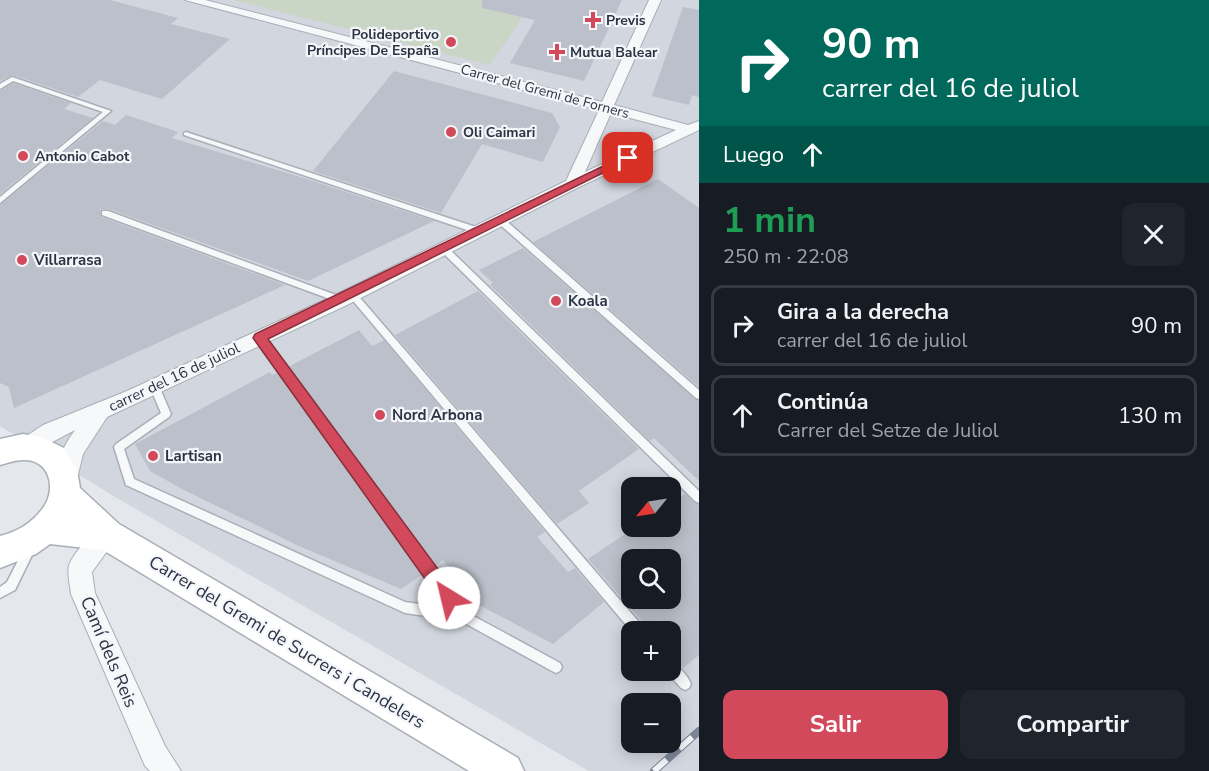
<!DOCTYPE html>
<html lang="es">
<meta charset="utf-8">
<style>
:root{--surface:#171b24;--page:#20242c;--text:#f1f3f6;--muted:#9ea1a6;--line:#363941;--accent:#d1495b}
body{margin:0;font-family:"Nunito Sans",sans-serif;background:var(--page);color:var(--text);height:100vh;display:flex;flex-direction:column;font-size:22px;white-space:nowrap}
*{box-sizing:border-box;margin:0}
p{font-size:20px;color:var(--muted)}
.icon{flex:none;width:33px;height:33px;fill:none;stroke:currentColor;stroke-width:2;stroke-linecap:round;stroke-linejoin:round}
.map{position:relative;flex:1;overflow:hidden}
.details{display:flex;flex-direction:column;background:var(--surface);width:510px}
.details>*{flex:none}
.top-card{background:#00695c;color:#fff;overflow:hidden}
.needle{width:39px;rotate:240deg}
.controls{position:absolute;left:621px;top:477px;display:grid;gap:12px}
.controls a{display:grid;place-items:center;width:60px;height:60px;border-radius:12px;background:var(--surface);box-shadow:0 3px 15px #0003;font-size:30px}
.pin{position:absolute;display:grid;place-items:center;width:51px;height:51px;color:#fff;margin:-26px;border-radius:12px;box-shadow:0 3px 9px #0006}
.me{position:absolute;width:66px;margin:-33px;rotate:324deg;stroke-linejoin:round;filter:drop-shadow(0 0 4px #0008)}
.turn{display:flex;align-items:center;gap:21px;height:126px;padding:0 24px;font-size:27px}
.turn .icon{width:78px;height:78px;stroke-width:2.5}
.turn b{display:block;font-size:42px;line-height:51px}
.then{display:flex;align-items:center;height:57px;padding:0 24px;background:#0003;gap:12px;font-size:22px}
.round{display:grid;place-items:center;flex:none;width:63px;height:63px;border-radius:12px;background:var(--page)}
.overview{display:flex;align-items:center;justify-content:space-between;height:102px;padding:0 24px}
h1{font-size:36px;font-weight:700;line-height:45px;color:#1e9e55}
.action{display:flex;gap:12px;margin-top:auto;padding:12px 24px}
.action a{flex:1;height:69px;border-radius:12px;background:var(--accent);color:#fff;font-size:24px;font-weight:700;line-height:69px;text-align:center}
.action a+a{background:var(--page);color:var(--text)}
ul{padding:0;list-style:none}
li{display:flex;align-items:center;gap:18px;height:81px;margin:0 12px 9px;padding:0 12px;border:3px solid var(--line);border-radius:12px}
li div{flex:1}
li b{display:block;font-size:22px}
li em{font-style:normal}
main{display:flex;flex:1;min-height:0}
.map>svg:first-child{display:block}
.built{fill:#d2d6de;fill-rule:evenodd}
.green{fill:#c9d6c5}
.building{fill:#bbc0ca;fill-rule:evenodd}
.lines{fill:none;stroke-linecap:round;stroke-linejoin:round}
.lane-casing{stroke:#a9aeb7;stroke-width:3}
.street-casing{stroke:#a9aeb7;stroke-width:2}
.secondary-casing{stroke:#a9aeb7;stroke-width:3}
.lane{fill:#f7f8fa;fill-rule:evenodd}
.street{fill:#f7f8fa;fill-rule:evenodd}
.secondary{fill:#fff;fill-rule:evenodd}
.rail-casing{stroke:#7d8696;stroke-width:8}
.rail{stroke:#f4f6f9;stroke-width:6;stroke-dasharray:17;stroke-linecap:butt}
.route{fill:#d1495b;stroke:#882f3b;stroke-width:1.5}
.poi-dot{fill:#d1495b;stroke:#f4f6f9;stroke-width:2}
.labels{text-anchor:middle;stroke-width:4.5;stroke-linejoin:round;paint-order:stroke}
.far-poi-label{font-size:14px;font-weight:bold;fill:#2b3445;stroke:#f4f6f9;text-anchor:start}
.far-street-label{font-size:14px;fill:#2b3445;stroke:#f4f6f9}
.poi-label{font-size:15px;font-weight:bold;fill:#2b3445;stroke:#f4f6f9;text-anchor:start}
.street-label{font-size:15px;fill:#2b3445;stroke:#f4f6f9}
.near-street-label{font-size:18px;fill:#2b3445;stroke:#f4f6f9}
</style>
<main>
<div class="map">
<svg width="699" height="771" viewBox="0 0 699 771">
<rect width="100%" height="100%" fill="#e4e7ec"/>
<path class="built" d="M0 0H699V771H589L115 497 0 426ZM632 488H670V526H632ZM632 560H670V598H632ZM632 632H670V670H632ZM632 704H670V742H632Z"/>
<path class="green" d="M233 0H534L490 65Z"/>
<path class="building" d="M0 0H110L178 18 171 24 230 39 162 99 100 80 78 97 13 75 0 81Z
M482 0H622L584 81 510 63 535 20 482 8Z
M683 7 699 10V97L692 95 689 105 652 96Z
M394 71 552 113 560 127 543 162 482 144 441 213 313 171Z
M13 83 71 103 64 109 93 118 0 194V91Z
M126 115 178 132 172 138 307 179 434 221 308 281 109 209H100L101 217 285 285 14 408 9 387 0 383V205L103 121 115 125Z
M658 179 699 208V387L533 242Z
M523 248 699 401V481L654 438 650 441 490 285 493 283 479 270Z
M478 291 639 449 579 491 589 503 557 524 395 335Z
M359 330 372 346 384 340 545 532 537 537 568 572 575 568 604 602 553 644 479 605 443 560 435 566 288 367Z
M270 372 272 375 277 373 423 574 401 589 299 546 182 489 150 471 135 444Z
M685 494 699 505V655L683 668 670 655V632H651L588 559 637 526H670V504ZM632 560H670V598H632Z"/>
<g class="lines">
<defs>
<path id="lane" d="M12 77 111 111 0 203V197L103 112 13 81 0 89V84Z
M186 132 482 229 483 231 479 234 476 233 184 135V133Z
M102 211H108L344 298 345 300 344 302H338L102 215Z
M500 217 503 218 699 390V399L696 398 497 222V218Z
M443 245 446 246 699 491V503L695 501 440 250 439 248 440 246Z
M352 291 355 292 644 628 645 632H632L349 296 348 294 349 292Z
M259 335 262 336 466 612 560 663 562 667 560 671 556 673 552 671 461 621 405 613 126 485 114 447 116 444 161 413 150 387 152 384H158L171 414 169 417 124 449 134 479 405 602 450 608 256 340 255 338 256 336Z
M30 544 34 545 35 549 15 590 0 598V587L7 582 26 545Z
M670 661C678 665 688 676 691 684L689 688 685 690 681 688 666 671 670 670Z"/>
<path id="street" d="M185 0H205L602 102 649 0H661L614 105 688 125 699 121V130L577 188 347 305 107 417 83 454 75 487 67 490 59 487C51 469 64 445 75 430L26 456 19 453 16 447 19 441 43 425 127 391 335 295 566 181 599 110ZM611 113 676 130 585 172Z
M108 524 116 527 119 535 92 572 95 593 165 746 181 771H150L145 766 71 594C70 585 67 574 69 565 74 552 95 529 108 524Z"/>
<path id="secondary" d="M23 434 41 437 64 448 77 470 80 488 119 524 518 758 524 771H469L103 550 50 544 36 554 0 568V536C17 532 32 523 43 508 57 489 50 459 23 460 16 460 7 463 0 465V439Z"/>
</defs>
<use href="#lane" class="lane-casing"/>
<use href="#street" class="street-casing"/>
<use href="#secondary" class="secondary-casing"/>
<use href="#lane" class="lane"/>
<use href="#street" class="street"/>
<use href="#secondary" class="secondary"/>
<defs>
<path id="rail" d="M654 771 699 731"/>
</defs>
<use href="#rail" class="rail-casing"/>
<use href="#rail" class="rail"/>
</g>
<path class="route" d="M624 156 633 158 268 339 455 592 457 598 455 604 449 606 443 604 253 338 255 334Z"/>
<g class="poi-dot">
<path d="M590 11h6v6h6v6h-6v6h-6v-6h-6v-6h6z"/>
<circle cx="451" cy="42" r="6"/>
<path d="M554 43h6v6h6v6h-6v6h-6v-6h-6v-6h6z"/>
<circle cx="451" cy="132" r="6"/>
<circle cx="23" cy="156" r="6"/>
<circle cx="22" cy="260" r="6"/>
<circle cx="556" cy="301" r="6"/>
<circle cx="380" cy="415" r="6"/>
<circle cx="153" cy="456" r="6"/>
</g>
<g class="labels">
<g class="far-poi-label">
<text x="606" y="25">Previs</text>
<text x="439" y="39" text-anchor="end">Polideportivo<tspan x="439" dy="16">Príncipes De España</tspan></text>
<text x="570" y="57">Mutua Balear</text>
<text x="463" y="137">Oli Caimari</text>
<text x="35" y="161">Antonio Cabot</text>
</g>
<g class="far-street-label">
<text transform="translate(545 91) rotate(15)" y="5">Carrer del Gremi de Forners</text>
</g>
<g class="poi-label">
<text x="34" y="265">Villarrasa</text>
<text x="568" y="306">Koala</text>
<text x="392" y="420">Nord Arbona</text>
<text x="165" y="461">Lartisan</text>
</g>
<g class="street-label">
<text transform="translate(174 377) rotate(-25)" y="5">carrer del 16 de juliol</text>
</g>
<g class="near-street-label">
<text transform="translate(287 642) rotate(31)" y="6">Carrer del Gremi de Sucrers i Candelers</text>
<text transform="translate(109 652) rotate(67)" y="6">Camí dels Reis</text>
</g>
</g>
</svg>
<div class="controls">
<a><svg class="needle" viewBox="-14 -14 28 28"><path d="M0-13l5 13h-10z" fill="#e53935"/><path d="M0 13l5-13h-10z" fill="#9ea1a6"/></svg></a>
<a><svg class="icon" aria-label="search" viewBox="0 0 24 24"><circle cx="10" cy="10" r="6"/><path d="M15 15l6 6"/></svg></a>
<a>+</a>
<a>−</a>
</div>
<div class="pin" style="left:628px;top:158px;background:#d93025"><svg class="icon" aria-label="arrive" viewBox="0 0 24 24"><path d="M6 21V4h12l-3 4 3 4H6"/></svg></div>
<svg class="me" style="left:449px;top:598px" viewBox="-20 -20 40 40"><circle r="19" fill="#fff"/><path d="M0-13L10 11 0 6-10 11z" fill="#d1495b"/></svg>
</div>
<section class="details">
<div class="top-card">
<div class="turn"><svg class="icon" aria-label="right" viewBox="0 0 24 24"><path d="M7 20v-9h11M14 6l5 5-5 5"/></svg><div><b>90 m</b>carrer del 16 de juliol</div></div>
<div class="then">Luego<svg class="icon" aria-label="ahead" viewBox="0 0 24 24"><path d="M12 20V5M6 11l6-6 6 6"/></svg></div>
</div>
<div class="overview"><div><h1>1 min</h1><p>250 m · 22:08</p></div><a class="round"><svg class="icon" aria-label="close" viewBox="0 0 24 24"><path d="M6 6l12 12M18 6L6 18"/></svg></a></div>
<ul>
<li><svg class="icon" aria-label="right" viewBox="0 0 24 24"><path d="M7 20v-9h11M14 6l5 5-5 5"/></svg><div><b>Gira a la derecha</b><p>carrer del 16 de juliol</p></div><em>90 m</em></li>
<li><svg class="icon" aria-label="ahead" viewBox="0 0 24 24"><path d="M12 20V5M6 11l6-6 6 6"/></svg><div><b>Continúa</b><p>Carrer del Setze de Juliol</p></div><em>130 m</em></li>
</ul>
<div class="action"><a>Salir</a><a>Compartir</a></div>
</section>
</main>
